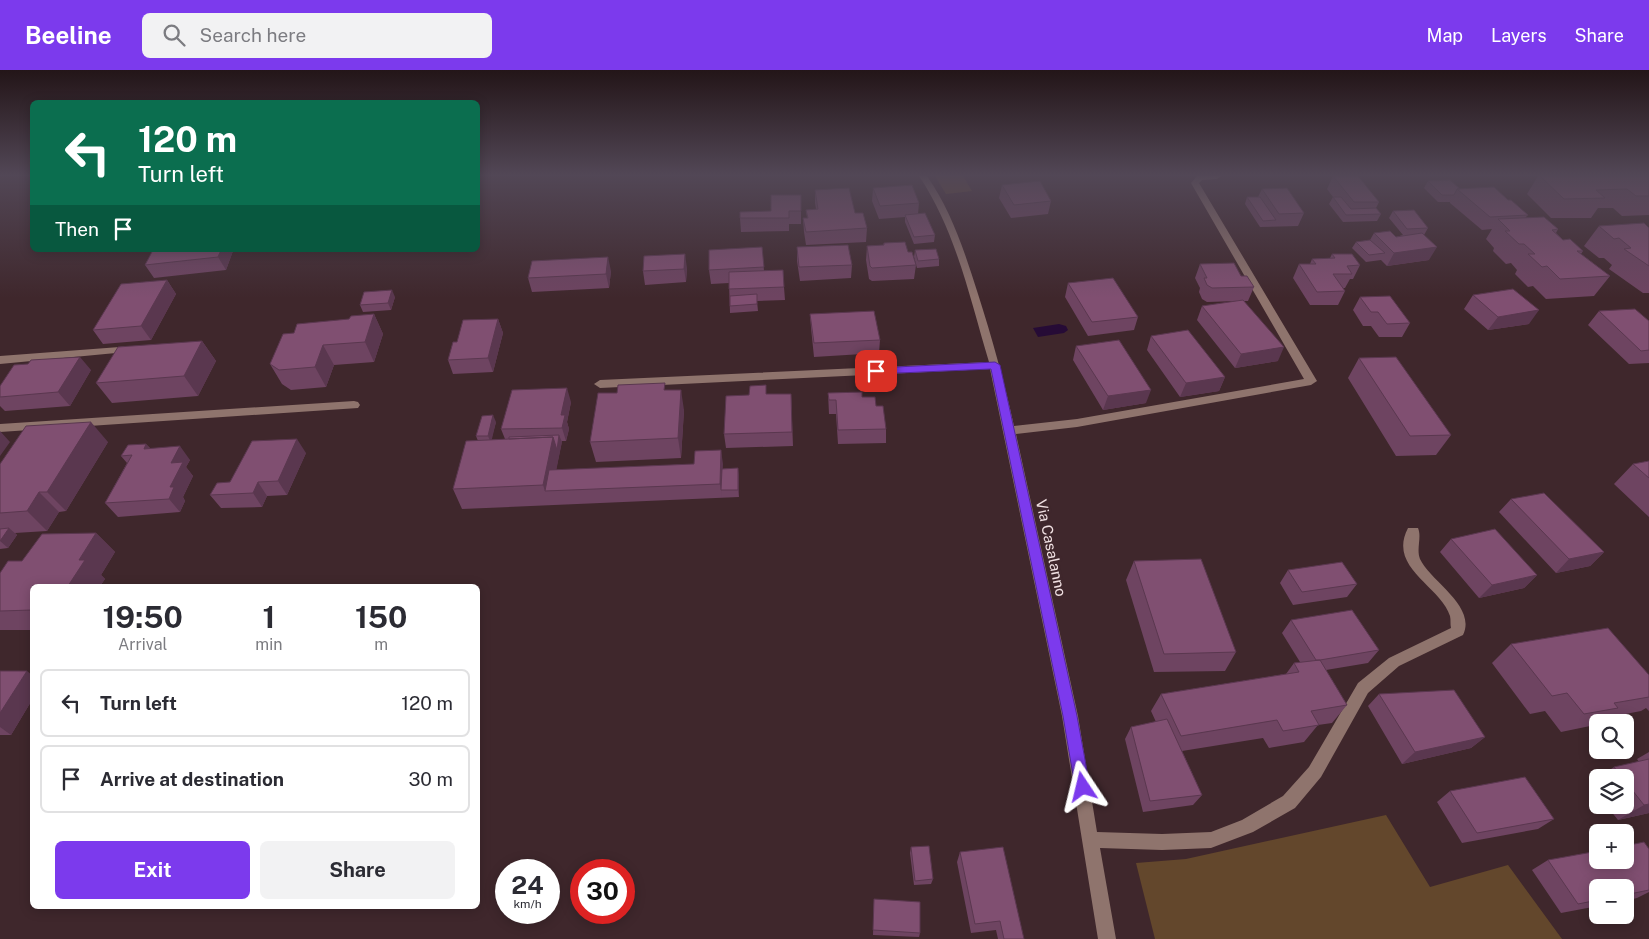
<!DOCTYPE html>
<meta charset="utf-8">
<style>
:root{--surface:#fff;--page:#f2f2f3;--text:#2b2b33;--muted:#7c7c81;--line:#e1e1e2;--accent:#7c3aed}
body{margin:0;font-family:"Public Sans",sans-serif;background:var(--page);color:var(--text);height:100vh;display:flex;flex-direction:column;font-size:19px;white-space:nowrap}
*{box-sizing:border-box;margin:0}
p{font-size:16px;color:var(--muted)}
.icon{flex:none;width:28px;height:28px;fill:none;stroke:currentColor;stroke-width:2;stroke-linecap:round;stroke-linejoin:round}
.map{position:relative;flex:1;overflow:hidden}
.side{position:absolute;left:30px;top:514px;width:450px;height:325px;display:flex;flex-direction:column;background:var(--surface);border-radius:8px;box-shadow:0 2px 12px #0003}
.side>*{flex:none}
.top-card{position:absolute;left:30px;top:30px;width:450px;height:152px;border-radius:8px;box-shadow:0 2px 12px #0003;background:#0b6e4f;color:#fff;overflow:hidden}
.tools{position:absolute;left:1589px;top:644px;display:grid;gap:10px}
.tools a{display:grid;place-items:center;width:45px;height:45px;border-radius:8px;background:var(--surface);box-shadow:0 2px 12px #0003;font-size:25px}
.speed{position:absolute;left:495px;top:789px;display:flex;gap:10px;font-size:25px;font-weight:700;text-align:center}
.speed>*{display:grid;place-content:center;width:65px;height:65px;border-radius:50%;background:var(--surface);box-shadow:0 2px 12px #0003;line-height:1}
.speed small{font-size:12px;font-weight:400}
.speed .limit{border:8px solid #d22;background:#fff;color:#111}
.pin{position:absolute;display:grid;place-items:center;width:42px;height:42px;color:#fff;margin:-21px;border-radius:10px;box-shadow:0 2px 8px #0006}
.me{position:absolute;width:55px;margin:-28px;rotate:350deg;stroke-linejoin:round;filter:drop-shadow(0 0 4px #0008)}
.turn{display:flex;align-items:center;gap:18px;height:105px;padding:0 25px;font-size:22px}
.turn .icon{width:65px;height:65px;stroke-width:2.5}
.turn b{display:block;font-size:35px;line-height:42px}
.then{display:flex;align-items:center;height:48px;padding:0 25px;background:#0003;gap:10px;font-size:19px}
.eta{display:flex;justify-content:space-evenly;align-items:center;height:85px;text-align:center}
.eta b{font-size:30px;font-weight:700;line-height:35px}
.cta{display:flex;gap:10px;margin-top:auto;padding:10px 25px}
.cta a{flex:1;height:58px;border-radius:8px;background:var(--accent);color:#fff;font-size:20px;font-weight:700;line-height:58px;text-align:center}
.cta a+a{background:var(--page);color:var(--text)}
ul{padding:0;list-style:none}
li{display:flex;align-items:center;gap:15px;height:68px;margin:0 10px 8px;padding:0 15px;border:2px solid var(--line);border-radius:8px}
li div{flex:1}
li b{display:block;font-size:19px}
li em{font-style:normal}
header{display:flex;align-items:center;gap:30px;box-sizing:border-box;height:70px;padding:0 25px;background:var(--accent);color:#fff}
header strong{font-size:24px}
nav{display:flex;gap:28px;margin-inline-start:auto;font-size:18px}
.search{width:350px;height:45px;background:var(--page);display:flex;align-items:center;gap:12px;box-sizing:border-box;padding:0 18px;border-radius:8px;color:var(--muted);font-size:19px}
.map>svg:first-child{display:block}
.green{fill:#63472c}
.water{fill:#260b36}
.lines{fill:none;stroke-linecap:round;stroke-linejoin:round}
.minor{fill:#8f746d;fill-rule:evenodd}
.wall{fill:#6e4461}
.shaded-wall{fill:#5a374f}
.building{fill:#804f71;stroke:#5a374f}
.route{fill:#7c3aed;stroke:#51269a}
.labels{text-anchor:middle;stroke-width:5;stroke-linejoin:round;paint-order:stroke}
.street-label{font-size:15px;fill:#f1e1e3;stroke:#3f272c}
</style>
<header>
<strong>Beeline</strong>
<div class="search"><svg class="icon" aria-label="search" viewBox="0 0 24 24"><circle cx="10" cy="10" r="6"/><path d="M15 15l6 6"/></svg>Search here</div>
<nav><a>Map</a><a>Layers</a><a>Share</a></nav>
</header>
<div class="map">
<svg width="1649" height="869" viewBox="0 0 1649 869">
<rect width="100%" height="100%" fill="#3f272c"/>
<path class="green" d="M935 106H963L972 121 946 124Z
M1386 745 1430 817 1508 795 1562 869H1155L1136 793 1186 789Z"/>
<path class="water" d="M1059 254 1066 256 1068 260 1064 263 1038 267 1033 258Z"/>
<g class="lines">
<path class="minor" d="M919 106H927C952 142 965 183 978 224 992 268 1004 311 1014 356L1077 349 1304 309 1191 113 1197 106H1221L1217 109 1202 110 1199 113 1317 311 1311 315 1077 357 1016 364 1078 646 1097 762 1162 764 1211 762 1242 750 1283 726 1309 697 1358 613 1389 588 1451 558C1450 554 1451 550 1450 546 1441 516 1387 498 1408 458H1418C1422 467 1416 479 1420 489 1430 511 1477 536 1463 565L1399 596 1368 623 1321 707 1295 738 1253 762 1211 778 1162 780 1100 778 1116 869H1098L1062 646 990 299 600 318 594 314 600 310 989 292C970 229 956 161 919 106Z
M133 276 138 279 137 281 0 294V286Z
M354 331 358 332 360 335 358 338 0 362V354Z"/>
</g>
<path class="wall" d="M1333 106 1379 132 1376 138 1381 144 1377 151 1343 152 1329 134 1333 127 1327 119Z
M1538 106H1649V145L1622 146 1613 138H1598L1591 148H1551L1527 124Z
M1428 111 1508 130 1528 145 1525 148 1558 159 1556 163 1563 170 1583 181 1581 184 1610 206 1594 226 1546 229 1533 216 1528 217 1515 204 1517 200 1511 193 1506 194 1493 181 1494 178 1486 169 1492 159 1482 160 1450 133V132H1438L1424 118Z
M1002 115 1051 131 1048 144 1011 148 999 128Z
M873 118 919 133 918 144 935 165 934 172 914 174 905 152V147L879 149 872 131Z
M1262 119 1304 143 1298 156 1260 157 1245 134 1247 127H1258Z
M815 120 855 143 867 158 866 172 806 175 804 162 803 148H807L806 140 816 139 815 133Z
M801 125V154H789V161L741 162 740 148 771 141Z
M1393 141 1428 158 1424 165 1429 190 1387 196 1381 190 1366 192 1352 178 1356 172 1370 170 1374 163 1396 167 1403 165 1389 148Z
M1599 156 1649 158V223H1643L1609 199 1612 195 1604 188H1599L1584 176Z
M884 173 908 182 916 195 914 209 872 211 869 209 866 190 867 176 883 175Z
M762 177 764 201 784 217 785 230 757 231 758 241 730 243 729 213 711 214 709 200Z
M797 177 852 195 851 208 800 211 797 191Z
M153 180H233V181L226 200 154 208 145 195Z
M915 180 939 189V196L917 198 914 187Z
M1332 184 1360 195 1353 209H1350L1345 218H1342L1345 221 1338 235H1310L1293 208 1299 194H1310L1312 189 1330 188Z
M1200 194 1241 206 1254 217 1248 231H1244L1278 291 1235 298 1197 250 1202 236 1238 231 1207 232 1202 229 1199 222 1200 218 1195 208Z
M687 198 686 212 645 215 643 201Z
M611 201 609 218 532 222 528 208Z
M167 210 176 224 151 270 103 274 93 260Z
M1068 213 1138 247 1134 260 1088 266 1065 227Z
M1473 225 1529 254 1488 260 1464 239Z
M395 227 391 240 363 242 360 235Z
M1360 227 1410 253 1402 267H1379L1371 256H1363L1353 240Z
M1599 241 1649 251V293L1629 294 1588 255Z
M374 244 383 264 374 292 334 295 326 317 291 320 282 314 270 294 294 263Z
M810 244 880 270 879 283 814 287 811 258Z
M498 249 503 263 493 302 453 304 448 290 457 272Z
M1151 266 1225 307 1219 321 1180 327 1147 280Z
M202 271 216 291 198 326 112 333 96 313Z
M1076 276 1146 333 1103 340 1073 290Z
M1359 288 1451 365 1436 385 1396 386 1348 308Z
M91 300 70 336 5 341 0 336V316Z
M666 320 684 340 681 388 596 392 590 372Z
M828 323 862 327 876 336 886 359V373L838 374 836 344H829Z
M766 324H791L793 376 726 378 724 364Z
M571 332 567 352 569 359 566 371H562L556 400 694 394 721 380 722 399 738 398 739 427 462 439 453 419 478 371 476 366 496 352 491 370 505 369 501 359Z
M108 372 66 441 59 442 47 461 15 463 17 465 8 478 0 479V394Z
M146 374 150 378 190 390 186 397 193 406 183 427 185 431 180 442 118 447 105 433 127 393 121 386Z
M306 383 287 425 267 426 262 437 221 438 210 425 230 412Z
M1649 391V447L1614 414 1633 394Z
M1511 429 1604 482 1590 496 1556 503 1499 442Z
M96 463 115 482 101 505 105 509 100 516H32V560H0V503L22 491Z
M1451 469 1537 505 1524 518 1479 528 1440 482Z
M1134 491 1236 582 1225 601 1154 602 1126 510Z
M1288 500 1357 514 1347 527 1293 535 1280 513Z
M1291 550 1379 580 1368 593 1326 600 1347 635 1332 653 1318 655 1304 672 1269 678 1263 668 1182 681 1202 725 1193 735 1143 742 1125 669 1131 657 1156 652 1151 641 1161 624 1286 604 1294 593 1300 592 1282 563Z
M1511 574 1649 605V641L1646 638 1641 641 1605 648 1599 652H1598V653L1595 655 1561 662 1545 641 1530 644 1492 593Z
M0 601 32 605V630L11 665H0Z
M1379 624 1485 667 1471 678 1402 694 1368 636Z
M1649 682V743L1618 750 1606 735H1625V708H1598L1614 697 1639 692 1637 689Z
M1598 708V724L1589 713Z
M1450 721 1554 749 1538 759 1462 773 1437 732Z
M911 777 933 809 931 814 914 815 910 783Z
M1649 779V822L1637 828 1625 831V818H1598V836L1561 843 1532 800 1548 790Z
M960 782 1024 869H998L996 860 971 863 957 792Z
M874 829 920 863 919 867 873 865Z"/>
<path class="shaded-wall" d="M1437 177 1429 190 1387 196 1394 183Z
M221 180H233V181L226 200 218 187Z
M685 184 687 198 686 212 684 199Z
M608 187 611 201 609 218 606 204Z
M167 210 176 224 151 270 141 256Z
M392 220 395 227 391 240 388 233Z
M1539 240 1529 254 1488 260 1498 247Z
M374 244 383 264 374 292 365 272Z
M498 249 503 263 493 302 488 288Z
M202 271 216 291 198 326 184 306Z
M323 275 334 295 326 317 315 297Z
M1284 277 1278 291 1235 298 1241 284Z
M80 287 91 300 70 336 58 322Z
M1225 307 1219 321 1180 327 1186 313Z
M567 318 571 332 567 352 569 359 566 371 562 358 561 345Z
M681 320 684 340 681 388 678 368Z
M1151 320 1146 333 1103 340 1108 326Z
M493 345 496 352 491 373 488 366Z
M91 352 108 372 66 441 47 422Z
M0 361 10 372 0 386Z
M559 365 562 372 552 421H545L543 415 553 367Z
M297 369 306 383 287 425 278 411Z
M146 374 157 388 144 379Z
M180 376 190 390 186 397 193 406 183 427 185 431 180 442 169 429 171 393Z
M721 380 723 394 722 420H721L722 427 720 414Z
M738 398 739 405V427L738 420Z
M258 412 267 426 262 437 253 423Z
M39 422 59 442 47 461 27 441Z
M9 458 17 465 8 478 0 471Z
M96 463 115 482 101 505 105 509 100 516H68L79 490Z
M1604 482 1590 496 1556 503 1569 489Z
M1537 505 1524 518 1479 528 1492 515Z
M27 601 32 605V630L11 665 0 657V643Z
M1485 667 1471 678 1402 694 1415 682Z
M1649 734V743L1618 750 1644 735Z"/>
<path class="building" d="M1333 106H1358L1379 132H1354Z
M1540 106H1649V126H1636L1627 119 1596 120 1605 128 1564 129Z
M1450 110 1460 119H1457L1454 125H1442L1428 111Z
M1040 111 1051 131 1014 135 1002 115Z
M912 115 919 133 880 136 873 118Z
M1494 117 1508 130H1511L1528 145 1490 147 1457 119Z
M849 118 855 143H863L867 158 806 162 803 148H808L806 140 818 139 815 120Z
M1287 118 1304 143 1279 144 1262 119Z
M771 125H801V141H789V148H740V142L771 141Z
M1247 127H1260L1276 150 1263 151Z
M1333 127H1341L1351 139 1376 138 1381 144 1346 145Z
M1414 140 1428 158 1407 159 1393 141Z
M925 143 935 165 914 167 905 145Z
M1544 147 1558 159 1552 160 1563 170 1570 169 1583 181H1577L1610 206 1560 209 1547 196 1542 197 1528 184H1535L1524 174H1519L1505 161H1510L1498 149Z
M1644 153 1649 158V196L1624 179 1631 178 1619 168 1614 169 1599 156Z
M1390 161 1396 167 1422 163 1437 177 1394 183 1374 163Z
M1370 170 1385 183 1369 185 1356 172Z
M905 172 908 182H912L916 195 872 198 870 196 867 176 884 175V173Z
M848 175 852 195 799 197 797 177Z
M762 177 764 197 709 200V180Z
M936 179 939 189 918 191 915 180Z
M153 180H221L218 187 145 195Z
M685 184 684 199 643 201 644 186Z
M1332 184H1352L1360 195 1347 196 1352 204H1333L1345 221 1317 222 1299 194H1316L1312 189 1335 188Z
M608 187 606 204 528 208 532 191Z
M1234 193 1241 206H1247L1254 217 1212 218 1207 215 1204 208H1207L1200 194Z
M783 200 784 217 729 219V202Z
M1113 208 1138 247 1092 252 1068 213Z
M167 210 141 256 93 260 121 214Z
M1513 219 1539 240 1498 247 1473 225Z
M392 220 388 233 360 235 364 222Z
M757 224V234L730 236V226Z
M1390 226 1410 253 1387 254 1378 242H1371L1360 227Z
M1243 230 1284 277 1241 284 1202 236Z
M1635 239 1649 251V280L1641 281 1599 241Z
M874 241 880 270 814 273 810 244Z
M374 244 365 272 323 275 315 297 279 300 270 294 283 264 294 263 297 254 349 249 351 246Z
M498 249 488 288 448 290 453 272H457L463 250Z
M1188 260 1225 307 1186 313 1151 266Z
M1119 270 1151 320 1108 326 1076 276Z
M202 271 184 306 96 313 118 277Z
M80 287 58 322 0 327V316L14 295 28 294 31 290Z
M1396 287 1451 365 1410 366 1359 288Z
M665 313 664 320H681L678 368 590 372 598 323H617L618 315Z
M766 315V324H791L792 362 724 364 726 326 749 325 750 316Z
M567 318 561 345H565L562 358 501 359 512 320Z
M862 322V327H875L876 336H883L886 359 838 360 836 330H829L828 323Z
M493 345 488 366H476L482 346Z
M91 352 47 422H39L27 441 0 443V394L26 356Z
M559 365 557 380 553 367 509 369V367Z
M553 367 543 415 453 419 466 371Z
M297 369 278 411 258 412 253 423 210 425 217 413 230 412 252 371Z
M146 374 144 379 180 376 171 393 183 392 170 417H174L169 429 105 433 132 385 121 386 128 375Z
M721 380 720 414 545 421 549 400 694 394 695 381Z
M1649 391V408L1633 394Z
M738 398V420H721L722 399Z
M1544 423 1604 482 1569 489 1511 429Z
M9 458 0 471V459Z
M1495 459 1537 505 1492 515 1451 469Z
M96 463 79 490H85L68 516H32V540L0 541V503L8 491H22L42 464Z
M1201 489 1236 582 1164 584 1134 491Z
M1342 492 1357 514 1302 522 1288 500Z
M1352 540 1379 580 1320 590H1316L1291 550Z
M1608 558 1649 605V627L1614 633 1618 638 1584 644 1567 623 1552 626 1511 574Z
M1320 590 1347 635 1311 641 1319 655 1283 661 1277 650 1181 666 1161 624 1299 602 1294 593Z
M0 601H27L0 643Z
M1454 620 1485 667 1415 682 1379 624Z
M1167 649 1202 725 1150 731 1131 657Z
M1649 689V734L1644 735 1625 711V708H1622L1614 697Z
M1525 707 1554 749 1477 763 1450 721Z
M1644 772 1649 779V820L1625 825V818H1598V830L1578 834 1548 790 1598 781V790H1625V776Z
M929 776 933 809 915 811 911 777Z
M1003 777 1024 869H1004L1000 851 975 854 960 782Z
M874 829 920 832V863L873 860Z"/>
<linearGradient id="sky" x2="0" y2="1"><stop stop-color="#231518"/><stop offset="0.46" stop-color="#524756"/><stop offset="1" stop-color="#524756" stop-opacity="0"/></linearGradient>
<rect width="1649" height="228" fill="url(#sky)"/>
<path class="route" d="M995 292 1000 295 1077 646 1090 717 1088 722 1083 724 1078 722 1075 717 1063 646 991 299 876 304 871 301 876 298Z"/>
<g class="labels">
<g class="street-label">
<text transform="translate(1051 478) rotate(78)" y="5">Via Casalanno</text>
</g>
</g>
</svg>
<div class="tools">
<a><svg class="icon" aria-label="search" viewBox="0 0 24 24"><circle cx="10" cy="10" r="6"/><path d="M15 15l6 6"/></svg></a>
<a><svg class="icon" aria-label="layers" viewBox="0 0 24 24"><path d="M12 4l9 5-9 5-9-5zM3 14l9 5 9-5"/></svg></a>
<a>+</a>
<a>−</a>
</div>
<div class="speed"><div>24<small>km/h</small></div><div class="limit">30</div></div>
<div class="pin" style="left:876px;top:301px;background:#d93025"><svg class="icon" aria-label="arrive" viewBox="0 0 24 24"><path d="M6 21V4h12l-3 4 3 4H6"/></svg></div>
<svg class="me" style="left:1083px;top:717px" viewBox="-20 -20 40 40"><path d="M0-17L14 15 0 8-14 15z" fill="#7c3aed" stroke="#fff" stroke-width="4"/></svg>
<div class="top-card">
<div class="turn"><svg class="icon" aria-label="left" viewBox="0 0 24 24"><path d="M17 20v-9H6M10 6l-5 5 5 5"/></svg><div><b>120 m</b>Turn left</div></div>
<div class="then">Then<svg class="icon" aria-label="arrive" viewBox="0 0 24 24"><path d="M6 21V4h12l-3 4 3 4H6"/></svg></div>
</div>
<section class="side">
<div class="eta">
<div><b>19:50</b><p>Arrival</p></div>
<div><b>1</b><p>min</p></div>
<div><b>150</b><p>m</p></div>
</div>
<ul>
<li><svg class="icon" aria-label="left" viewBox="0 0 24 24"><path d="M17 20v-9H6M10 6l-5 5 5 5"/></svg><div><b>Turn left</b></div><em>120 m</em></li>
<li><svg class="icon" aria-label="arrive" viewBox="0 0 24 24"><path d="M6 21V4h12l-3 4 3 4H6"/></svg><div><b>Arrive at destination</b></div><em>30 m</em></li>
</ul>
<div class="cta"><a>Exit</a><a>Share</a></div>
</section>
</div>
